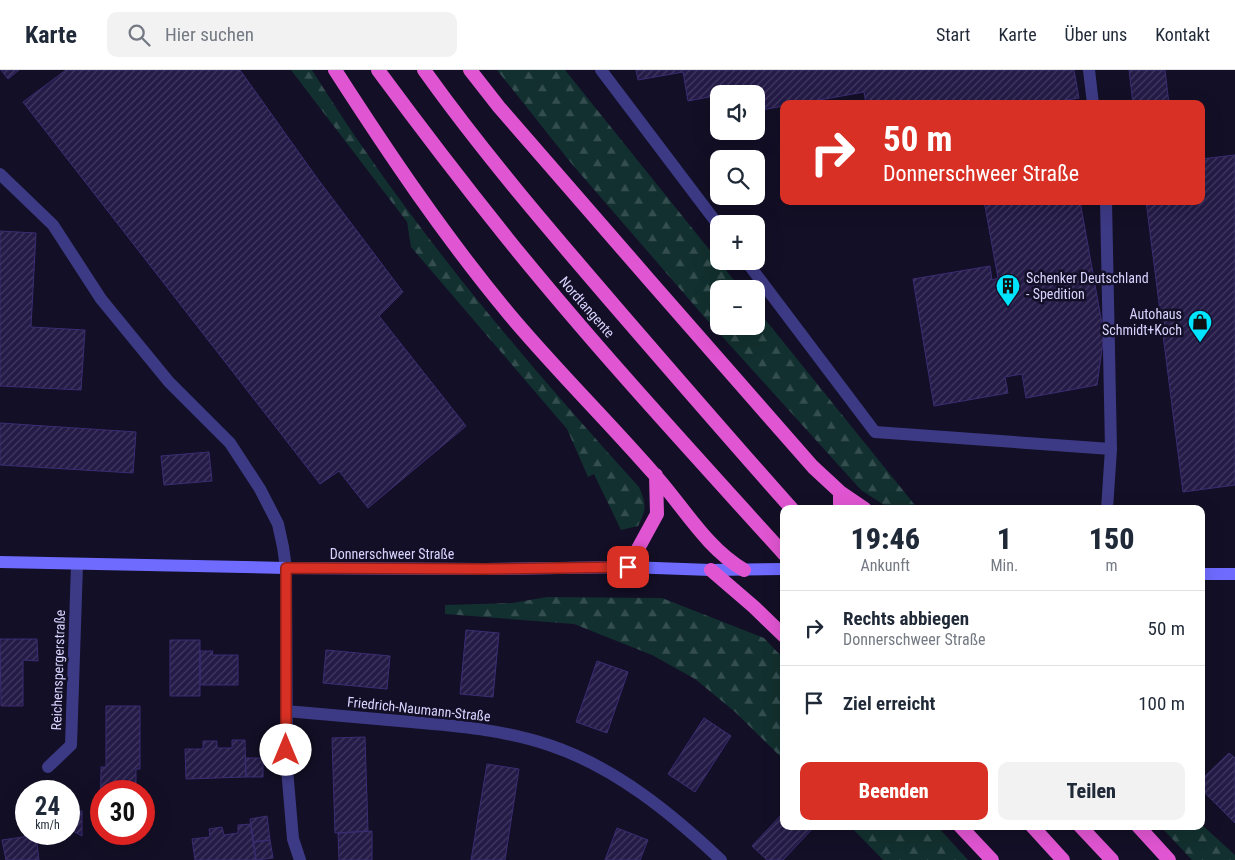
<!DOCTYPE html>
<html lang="de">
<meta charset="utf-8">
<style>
:root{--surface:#fff;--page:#f2f2f3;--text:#1f2937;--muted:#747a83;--line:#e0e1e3;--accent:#d93025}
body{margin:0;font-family:"Roboto Condensed",sans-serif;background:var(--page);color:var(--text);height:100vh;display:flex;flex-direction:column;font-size:19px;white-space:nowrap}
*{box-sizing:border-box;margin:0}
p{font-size:16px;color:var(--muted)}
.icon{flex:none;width:28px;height:28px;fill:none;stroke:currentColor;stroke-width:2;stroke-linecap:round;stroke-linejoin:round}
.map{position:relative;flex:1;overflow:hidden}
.side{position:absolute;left:780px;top:435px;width:425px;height:325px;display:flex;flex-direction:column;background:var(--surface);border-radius:10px;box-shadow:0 5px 20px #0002}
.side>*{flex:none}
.hud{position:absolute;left:780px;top:30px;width:425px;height:105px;border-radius:10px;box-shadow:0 5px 20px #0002;background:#d93025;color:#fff;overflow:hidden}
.tools{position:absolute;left:710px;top:15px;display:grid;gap:10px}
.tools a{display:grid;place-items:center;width:55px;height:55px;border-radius:10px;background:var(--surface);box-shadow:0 5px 20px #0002;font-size:25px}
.speed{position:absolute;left:15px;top:710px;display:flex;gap:10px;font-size:25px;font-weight:700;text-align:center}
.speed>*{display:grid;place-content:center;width:65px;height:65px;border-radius:50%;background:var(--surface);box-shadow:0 5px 20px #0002;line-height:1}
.speed small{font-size:12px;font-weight:400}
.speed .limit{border:8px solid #d22;background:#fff;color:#111}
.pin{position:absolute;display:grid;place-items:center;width:42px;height:42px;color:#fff;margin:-21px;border-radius:10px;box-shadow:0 2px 8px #0006}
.me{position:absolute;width:55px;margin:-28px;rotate:0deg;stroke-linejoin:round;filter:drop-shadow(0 0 4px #0008)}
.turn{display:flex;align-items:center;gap:18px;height:105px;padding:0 20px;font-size:22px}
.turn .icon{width:65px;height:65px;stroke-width:2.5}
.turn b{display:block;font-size:35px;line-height:42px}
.eta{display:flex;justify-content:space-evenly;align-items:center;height:85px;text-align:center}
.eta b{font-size:30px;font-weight:800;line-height:35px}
.primary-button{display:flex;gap:10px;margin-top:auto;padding:10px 20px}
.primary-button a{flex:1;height:58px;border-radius:10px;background:var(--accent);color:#fff;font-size:20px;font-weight:800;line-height:58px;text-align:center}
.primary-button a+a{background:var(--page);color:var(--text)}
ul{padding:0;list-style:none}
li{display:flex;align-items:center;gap:15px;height:75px;padding:0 20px;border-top:1px solid var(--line)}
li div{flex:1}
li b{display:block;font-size:19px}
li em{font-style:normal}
header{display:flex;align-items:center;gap:30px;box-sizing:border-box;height:70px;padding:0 25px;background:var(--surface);border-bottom:1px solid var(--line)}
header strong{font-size:24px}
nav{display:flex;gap:28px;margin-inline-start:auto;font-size:18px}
.search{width:350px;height:45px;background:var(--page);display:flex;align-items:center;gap:12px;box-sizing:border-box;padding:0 18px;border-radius:10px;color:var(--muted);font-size:19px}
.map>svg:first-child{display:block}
.forest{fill:url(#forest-firs)}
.building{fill:url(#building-hatch);stroke:#3b2d73}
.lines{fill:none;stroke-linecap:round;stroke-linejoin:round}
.service{stroke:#3d3a85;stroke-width:12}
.minor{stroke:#3d3a85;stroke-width:12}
.secondary{stroke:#6f6bff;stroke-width:12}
.trunk{stroke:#e055d1;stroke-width:14}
.route-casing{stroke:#8d1f18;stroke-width:12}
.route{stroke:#d93025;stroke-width:9}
.labels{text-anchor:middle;stroke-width:5;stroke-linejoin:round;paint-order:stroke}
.poi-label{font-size:14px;fill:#d9d4ff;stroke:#130f26;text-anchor:start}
.street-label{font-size:14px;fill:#d9d4ff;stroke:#130f26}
</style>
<header>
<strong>Karte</strong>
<div class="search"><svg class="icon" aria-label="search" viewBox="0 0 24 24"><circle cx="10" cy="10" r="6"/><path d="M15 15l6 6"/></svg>Hier suchen</div>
<nav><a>Start</a><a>Karte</a><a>Über uns</a><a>Kontakt</a></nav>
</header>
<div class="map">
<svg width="1235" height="790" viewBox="0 0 1235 790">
<defs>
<pattern id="forest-firs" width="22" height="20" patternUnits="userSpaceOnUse" patternTransform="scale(1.25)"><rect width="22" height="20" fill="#12302f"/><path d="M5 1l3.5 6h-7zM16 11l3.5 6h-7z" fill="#344d4e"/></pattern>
<pattern id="building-hatch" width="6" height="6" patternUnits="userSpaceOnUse" patternTransform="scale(1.25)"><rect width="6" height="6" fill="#241b47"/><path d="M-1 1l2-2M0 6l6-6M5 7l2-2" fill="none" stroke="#433b63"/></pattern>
</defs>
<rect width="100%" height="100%" fill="#130f26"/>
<path class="forest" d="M291 0H312C406 151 520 286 639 417 646 433 647 439 638 456L621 460 594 404 588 407 567 359 411 177 407 152Z
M497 0H565L741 219H719V256H756V238L918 439H890L861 420 700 242 571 93Z
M547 527 662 528 764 568 784 589V690L734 641 695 609 652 585 574 554 445 544V535L512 533Z
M1201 754 1235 785V790H1192L1160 756H1201Z
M850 756H937L968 790H883Z"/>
<path class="building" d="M1 0H19L8 9Z
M66 0H240L317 108 403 222 379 246 466 356 368 438 339 401 320 414 23 32Z
M636 0H1074L1079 28 1062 31V34H866L864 22 797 34H784V36L756 41V24H719L718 48 714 26 688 31 683 2 638 10Z
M1129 0H1165L1169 34H1133Z
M1235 85V415L1183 422 1146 131H1201V89Z
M984 131H1080L1104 265 1097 315 1026 328 1022 304 1005 307 1008 323 934 336 913 209 990 196 992 210 998 208Z
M0 161 36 163 31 257 85 260 81 320 0 316Z
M0 353 136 362 133 403 0 395Z
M209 382 212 411 164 415 161 386Z
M466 560 499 563 493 627 460 624Z
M0 569H37L38 591 23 590V636H1Z
M170 570H200V626H170Z
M326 580 390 586 387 619 323 613Z
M200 581H213L212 585H238V615H200Z
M597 591 628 602 607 663 576 652Z
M106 636H140V699H136V721H101L100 761 101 697H106Z
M704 648 731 666 695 722 668 704Z
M365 667 368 761 335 763 332 668Z
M232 670H245L246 707 186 709 185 679H203V671H217V678H232Z
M1229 683 1235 688V753L1201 719V710Z
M245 688H263V707H246Z
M487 694 519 699 505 790H471Z
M69 736H71V741H82V766L69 759Z
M784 742V756H815L783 790H767L752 776Z
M267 746 270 770 253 772 250 749Z
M251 754 256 790H195L192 769 210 767 209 759 222 757 224 765 238 763V755Z
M617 758 648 770 640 790H605Z
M372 761V790H339L338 763Z
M36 765 39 790H6L2 770Z
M270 770 273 788 256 790 253 772Z"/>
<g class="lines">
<path class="service" d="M601 0 719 156
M1089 0 1093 34
M0 104 53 155 101 229 169 312 230 373 260 419 278 454 283 477 286 498
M1106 131 1111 379
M746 191 875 362 1111 379 1107 439"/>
<path class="minor" d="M286 498 287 699 293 769 300 790
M286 641C328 645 370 648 411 652 458 656 504 660 549 675 615 697 671 743 721 790
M48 697 71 675 77 495"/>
<path class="secondary" d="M0 492 286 498 485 499 628 497 711 500 784 499
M1201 504H1235"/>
<path class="trunk" d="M335 0C389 84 445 167 509 244 555 299 607 350 654 404 683 436 706 478 744 500
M378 0C420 57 463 113 507 168 595 277 690 380 784 484
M424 0C484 84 552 163 620 242 677 308 734 374 792 439
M470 0 499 37 651 212 813 397 840 422 865 439
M840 422V439
M628 497 657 444 656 405
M711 500 754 537 784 566
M960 756 992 790
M1032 756 1063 790
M1080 756 1112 790
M1138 756 1169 790"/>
</g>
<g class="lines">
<defs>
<path id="route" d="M286 680V498L485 499 628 497"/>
</defs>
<use href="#route" class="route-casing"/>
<use href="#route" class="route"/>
</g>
<defs>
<symbol id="building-pin" viewBox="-11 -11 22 30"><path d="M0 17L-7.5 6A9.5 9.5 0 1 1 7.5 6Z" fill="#00e5ff" stroke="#130f26"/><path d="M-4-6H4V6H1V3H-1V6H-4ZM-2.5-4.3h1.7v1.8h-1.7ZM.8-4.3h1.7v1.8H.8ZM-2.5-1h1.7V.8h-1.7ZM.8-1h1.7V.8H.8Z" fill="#111"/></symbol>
<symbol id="shop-pin" viewBox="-11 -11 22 30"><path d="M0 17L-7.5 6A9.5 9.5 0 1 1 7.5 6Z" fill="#00e5ff" stroke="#130f26"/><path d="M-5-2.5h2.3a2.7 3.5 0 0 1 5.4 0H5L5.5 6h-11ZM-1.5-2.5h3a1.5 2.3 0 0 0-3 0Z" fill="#111"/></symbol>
</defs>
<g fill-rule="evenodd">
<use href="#building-pin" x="994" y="202" width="28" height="38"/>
<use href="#shop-pin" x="1186" y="238" width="28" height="38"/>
</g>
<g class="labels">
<g class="poi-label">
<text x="1026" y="213">Schenker Deutschland<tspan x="1026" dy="16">- Spedition</tspan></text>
<text x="1182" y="249" text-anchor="end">Autohaus<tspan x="1182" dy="16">Schmidt+Koch</tspan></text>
</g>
<g class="street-label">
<text transform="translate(587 237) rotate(49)" y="5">Nordtangente</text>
<text x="392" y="489">Donnerschweer Straße</text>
<text transform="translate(58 600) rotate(-88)" y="5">Reichenspergerstraße</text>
<text transform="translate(419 639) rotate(6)" y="5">Friedrich-Naumann-Straße</text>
</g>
</g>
</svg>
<div class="tools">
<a><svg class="icon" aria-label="sound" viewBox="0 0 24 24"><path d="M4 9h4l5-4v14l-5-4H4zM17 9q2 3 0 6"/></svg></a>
<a><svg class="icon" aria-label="search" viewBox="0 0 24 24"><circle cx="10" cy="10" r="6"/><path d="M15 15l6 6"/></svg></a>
<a>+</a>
<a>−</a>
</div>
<div class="speed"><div>24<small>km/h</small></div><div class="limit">30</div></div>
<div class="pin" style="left:628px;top:497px;background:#d93025"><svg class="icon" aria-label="arrive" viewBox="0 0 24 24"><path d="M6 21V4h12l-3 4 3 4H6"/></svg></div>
<svg class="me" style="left:286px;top:680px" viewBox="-20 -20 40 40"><circle r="19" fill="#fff"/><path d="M0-13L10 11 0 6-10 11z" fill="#d93025"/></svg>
<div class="hud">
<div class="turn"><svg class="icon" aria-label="right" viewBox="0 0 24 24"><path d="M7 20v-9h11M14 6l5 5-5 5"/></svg><div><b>50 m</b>Donnerschweer Straße</div></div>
</div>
<section class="side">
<div class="eta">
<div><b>19:46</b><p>Ankunft</p></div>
<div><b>1</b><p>Min.</p></div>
<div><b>150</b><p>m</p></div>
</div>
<ul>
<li><svg class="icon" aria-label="right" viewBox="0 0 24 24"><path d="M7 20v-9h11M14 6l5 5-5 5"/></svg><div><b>Rechts abbiegen</b><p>Donnerschweer Straße</p></div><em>50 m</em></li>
<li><svg class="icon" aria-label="arrive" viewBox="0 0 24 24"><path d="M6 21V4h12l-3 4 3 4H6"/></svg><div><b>Ziel erreicht</b></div><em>100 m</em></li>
</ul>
<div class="primary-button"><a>Beenden</a><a>Teilen</a></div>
</section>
</div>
